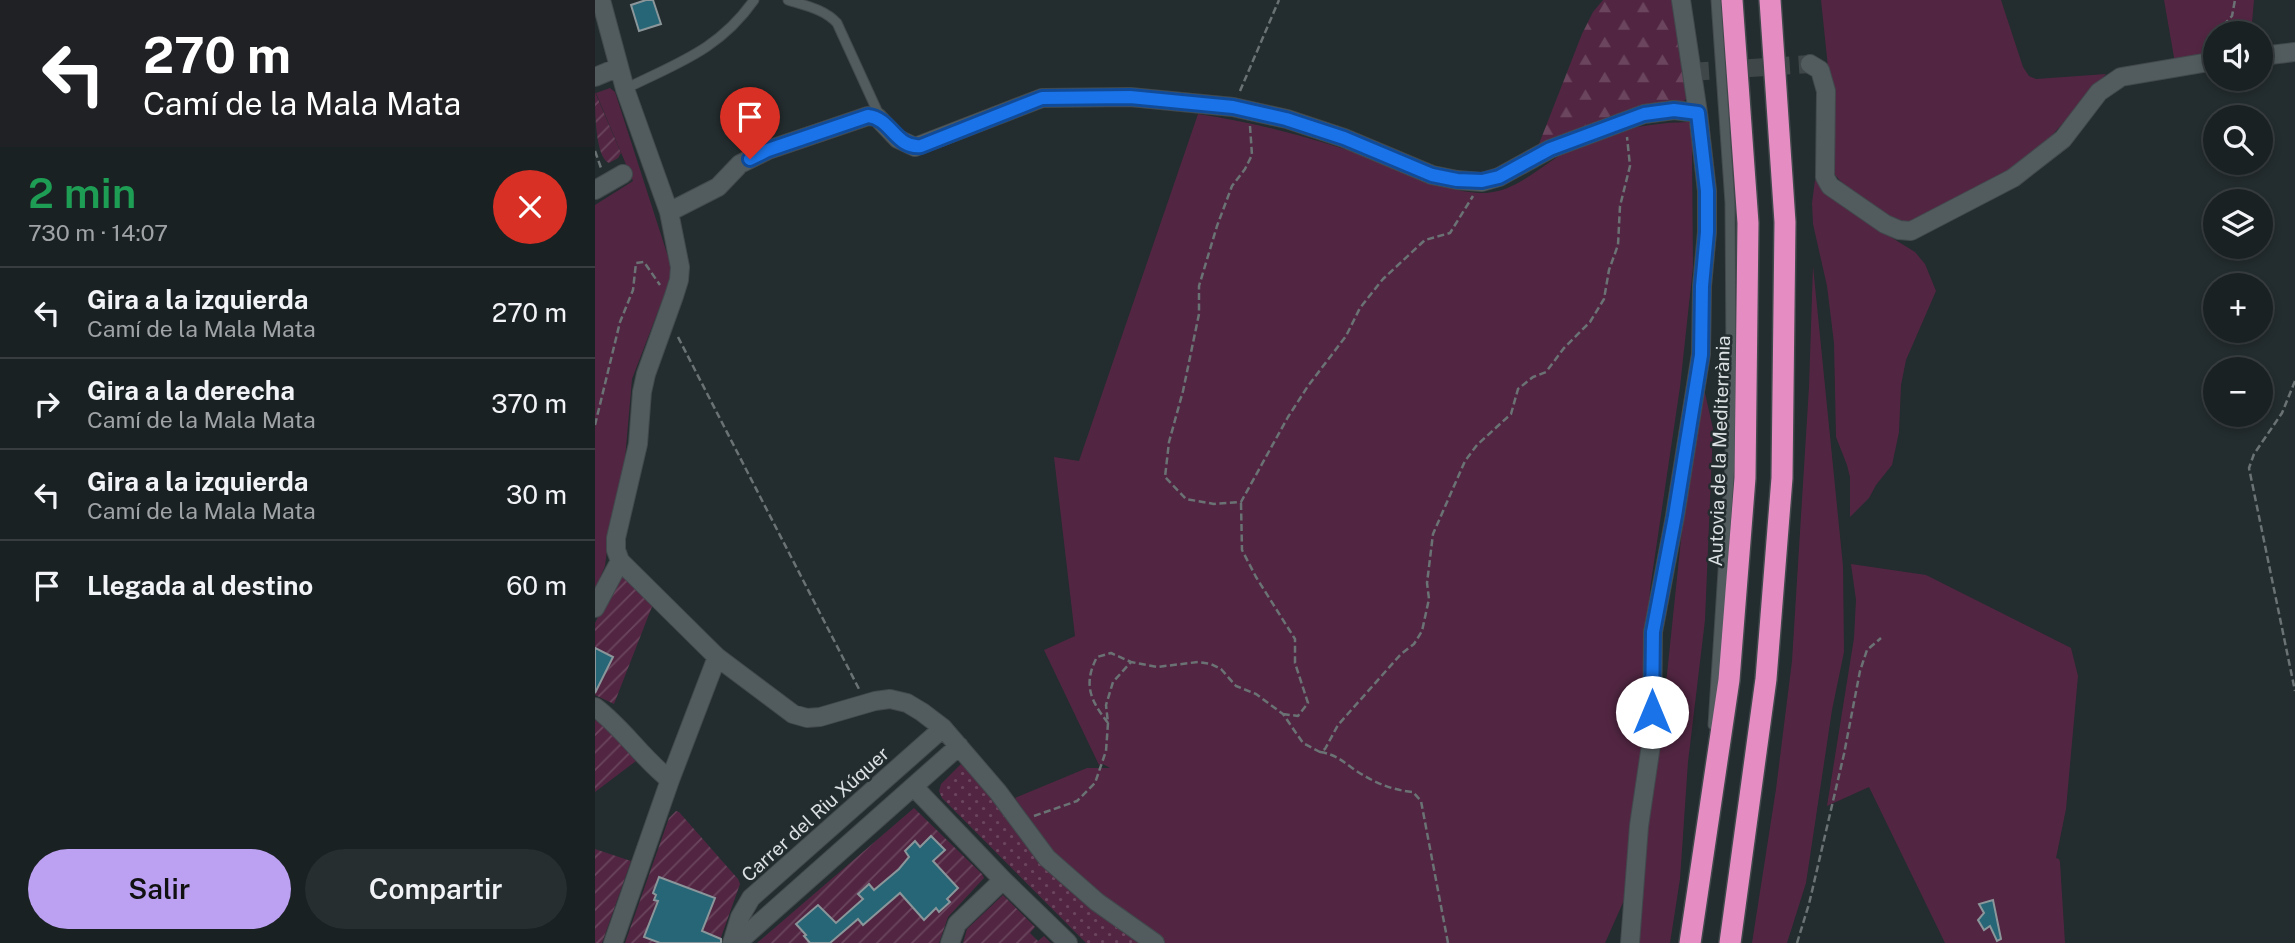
<!DOCTYPE html>
<html lang="es">
<meta charset="utf-8">
<style>
:root{--surface:#1a2122;--page:#272e2f;--text:#f1f3f6;--muted:#9fa3a5;--line:#383e40;--accent:#bca0f2}
body{margin:0;font-family:"Public Sans",sans-serif;background:var(--page);color:var(--text);height:100vh;display:flex;flex-direction:column;font-size:26px;white-space:nowrap}
*{box-sizing:border-box;margin:0}
p{font-size:23px;color:var(--muted)}
.icon{flex:none;width:38px;height:38px;fill:none;stroke:currentColor;stroke-width:2;stroke-linecap:round;stroke-linejoin:round}
.map{position:relative;flex:1;overflow:hidden}
.side{display:flex;flex-direction:column;background:var(--surface);width:595px}
.side>*{flex:none}
.guide{background:#202124;color:#fff;overflow:hidden}
.buttons{position:absolute;left:1608px;top:21px;display:grid;gap:14px}
.buttons a{display:grid;place-items:center;width:70px;height:70px;border-radius:50%;background:var(--surface);box-shadow:0 4px 10px #0003,0 0 0 2px var(--line);font-size:35px}
.pin{position:absolute;display:grid;place-items:center;width:60px;height:60px;color:#fff;margin:-72px -30px;border-radius:50% 50% 50% 0;rotate:-45deg;box-shadow:0 0 7px #0007}
.pin .icon{rotate:45deg}
.me{position:absolute;width:77px;margin:-38px;rotate:0deg;stroke-linejoin:round;filter:drop-shadow(0 0 5px #0008)}
.turn{display:flex;align-items:center;gap:24px;height:147px;padding:0 28px;font-size:32px}
.turn .icon{width:91px;height:91px;stroke-width:2.5}
.turn b{display:block;font-size:49px;line-height:60px}
.round{display:grid;place-items:center;flex:none;width:74px;height:74px;border-radius:37px;background:var(--page)}
.summary{display:flex;align-items:center;justify-content:space-between;height:119px;padding:0 28px}
h1{font-size:42px;font-weight:600;line-height:52px;color:#1e9e55}
.action{display:flex;gap:14px;margin-top:auto;padding:14px 28px}
.action a{flex:1;height:80px;border-radius:42px;background:var(--accent);color:#111;font-size:28px;font-weight:600;line-height:80px;text-align:center}
.action a+a{background:var(--page);color:var(--text)}
ul{padding:0;list-style:none}
li{display:flex;align-items:center;gap:21px;height:91px;padding:0 28px;border-top:2px solid var(--line)}
li div{flex:1}
li b{display:block;font-size:26px}
li em{font-style:normal}
main{display:flex;flex:1;min-height:0}
.map>svg:first-child{display:block}
.grass{fill:#522642}
.forest{fill:url(#forest-firs)}
.park{fill:url(#park-dots)}
.garden{fill:url(#garden-furrows)}
.building{fill:#266677;stroke:#8b969a;stroke-width:2}
.lines{fill:none;stroke-linecap:round;stroke-linejoin:round}
.minor-tunnel{stroke:#3f4749;stroke-width:18;stroke-dasharray:18 9;stroke-linecap:butt}
.service-casing{stroke:#42494c;stroke-width:11}
.minor-casing{stroke:#42494c;stroke-width:20}
.motorway-casing{stroke:#42494c;stroke-width:24}
.path{stroke:#6a7274;stroke-width:2.5;stroke-dasharray:7 3.5;stroke-linecap:butt}
.service{stroke:#525c5f;stroke-width:9}
.minor{stroke:#525c5f;stroke-width:18}
.motorway{stroke:#e58dc3;stroke-width:21}
.route-casing{stroke:#114b97;stroke-width:18}
.route{stroke:#1a73e8;stroke-width:12}
.labels{text-anchor:middle;stroke-width:5;stroke-linejoin:round;paint-order:stroke}
.street-label{font-size:19px;fill:#dbe0e2;stroke:#232c2e}
</style>
<main>
<section class="side">
<div class="guide">
<div class="turn"><svg class="icon" aria-label="left" viewBox="0 0 24 24"><path d="M17 20v-9H6M10 6l-5 5 5 5"/></svg><div><b>270 m</b>Camí de la Mala Mata</div></div>
</div>
<div class="summary"><div><h1>2 min</h1><p>730 m · 14:07</p></div><a class="round" style="background:#d93025;color:#fff"><svg class="icon" aria-label="close" viewBox="0 0 24 24"><path d="M6 6l12 12M18 6L6 18"/></svg></a></div>
<ul>
<li><svg class="icon" aria-label="left" viewBox="0 0 24 24"><path d="M17 20v-9H6M10 6l-5 5 5 5"/></svg><div><b>Gira a la izquierda</b><p>Camí de la Mala Mata</p></div><em>270 m</em></li>
<li><svg class="icon" aria-label="right" viewBox="0 0 24 24"><path d="M7 20v-9h11M14 6l5 5-5 5"/></svg><div><b>Gira a la derecha</b><p>Camí de la Mala Mata</p></div><em>370 m</em></li>
<li><svg class="icon" aria-label="left" viewBox="0 0 24 24"><path d="M17 20v-9H6M10 6l-5 5 5 5"/></svg><div><b>Gira a la izquierda</b><p>Camí de la Mala Mata</p></div><em>30 m</em></li>
<li><svg class="icon" aria-label="arrive" viewBox="0 0 24 24"><path d="M6 21V4h12l-3 4 3 4H6"/></svg><div><b>Llegada al destino</b></div><em>60 m</em></li>
</ul>
<div class="action"><a>Salir</a><a>Compartir</a></div>
</section>
<div class="map">
<svg width="1700" height="943" viewBox="0 0 1700 943">
<defs>
<pattern id="forest-firs" width="22" height="20" patternUnits="userSpaceOnUse" patternTransform="scale(1.75)"><rect width="22" height="20" fill="#522642"/><path d="M5 1l3.5 6h-7zM16 11l3.5 6h-7z" fill="#6a455d"/></pattern>
<pattern id="park-dots" width="8" height="8" patternUnits="userSpaceOnUse" patternTransform="scale(1.75)"><rect width="8" height="8" fill="#522642"/><path d="M2 2h.1M6 6h.1" fill="none" stroke="#6a455d" stroke-width="1.8" stroke-linecap="round"/></pattern>
<pattern id="garden-furrows" width="10" height="10" patternUnits="userSpaceOnUse" patternTransform="scale(1.75)"><rect width="10" height="10" fill="#522642"/><path d="M-1 1l2-2M0 10L10 0M9 11l2-2" fill="none" stroke="#6a455d"/></pattern>
</defs>
<rect width="100%" height="100%" fill="#232c2e"/>
<path class="grass" d="M1226 0H1406L1428 67 1434 76 1441 79 1511 74 1446 148 1408 176 1316 222C1292 222 1251 190 1237 171L1234 77Z
M1569 0H1659L1656 33H1620V56L1580 63Z
M15 88 20 92 78 272 37 379 30 459 15 526 10 566 0 590V205L38 181 1 93Z
M603 114C664 123 722 139 779 159 815 171 852 194 891 193 924 191 948 163 976 149 1015 130 1056 122 1100 122L1097 152 1098 267 1085 387 1055 589 1046 767 1030 898 1010 943H568L547 922 475 874 420 798 492 768H515L508 764 504 765 449 650 480 636 459 457 484 461Z
M1220 180 1236 196 1281 228 1320 252 1330 264 1341 291 1311 360 1306 385 1304 432 1297 465 1281 485 1274 498 1255 517V477L1252 465 1241 437 1239 343 1232 286 1218 224 1217 203Z
M1218 266 1248 566 1249 652 1237 710 1211 883 1192 943H1157L1181 789 1197 661 1214 387Z
M1104 366 1118 429 1110 620 1093 762 1085 879 1075 943H1036L1072 674Z
M1256 564 1331 575 1476 648 1483 676 1471 809 1461 858 1464 859 1465 862 1470 943H1350L1274 787 1232 806 1259 638 1261 600Z"/>
<path class="forest" d="M1008 0H1082L1091 99 1083 107 942 149 987 34 998 12Z"/>
<path class="park" d="M366 764 402 802 442 855 496 909 522 924 547 943H491L347 798 344 791 346 784Z"/>
<path class="garden" d="M0 92 26 153 23 158 14 163C0 157 0 110 0 92Z
M26 572 58 604 19 704 0 695V623Z
M0 720 6 723 41 761 0 792Z
M319 808 387 874 389 878 353 917 344 943H162Z
M81 811 84 812 143 879 145 884 124 943H30L74 818Z
M0 849 36 861 7 943H0Z
M408 895 440 927 435 933 443 941 449 936 456 943H368L372 929Z"/>
<path class="building" d="M51 0H58L66 24 44 31 36 5Z
M0 648 18 657 0 693Z
M336 836 350 850 338 861 363 888 352 899 355 902 344 912 341 908 329 920 305 893 268 925 263 919 235 943H215L209 936 211 935 201 924 223 905 241 923 268 899 263 894 274 884 279 890 304 869 314 857 310 851 320 841 325 847Z
M64 877 120 898 107 931 126 939V943H65L49 937 63 901 59 900 61 895 58 893Z
M1398 900 1406 939 1402 941 1395 926 1389 930 1383 920 1389 913 1384 904Z"/>
<g class="lines">
<path class="minor-tunnel" d="M1096 72 1215 64"/>
<defs>
<path id="service" d="M193 0C211 6 229 9 242 23L285 117
M30 89C82 63 124 50 159 0
M1118 725 1135 463 1136 355 1135 203 1121 0"/>
<path id="minor" d="M6 0 30 89 74 212 85 267 84 280 79 296 51 374 47 392 43 444 21 538V550L25 561 122 657 198 714 212 718 225 717 280 701 295 699 312 703 327 712 348 728 403 792 452 858 502 902 560 943
M1666 56 1700 52
M1215 64 1225 70 1231 91 1230 177 1235 186 1290 224 1304 230 1316 231 1418 178 1468 139 1504 92 1526 77 1620 61
M0 77 24 67
M0 190 28 174
M74 212 123 187 145 164 173 150 273 116 282 117 303 139 320 147 447 98 535 97 638 107 692 119 749 138 837 175 862 180 887 182 904 177 955 149 1049 114 1079 110 1103 113
M0 608 25 561
M0 707C29 729 46 757 75 780
M319 787 408 880 473 943
M18 943 75 780 122 657
M137 943 145 917 156 898 348 728
M142 943 364 746
M355 943 362 924 408 880
M1035 943 1044 826 1057 738 1058 632 1080 516 1106 354 1107 286 1112 232V191L1103 113 1086 0"/>
<path id="motorway" d="M1095 943 1134 680 1150 478 1153 223 1137 0
M1135 943 1171 679 1187 478 1190 222 1175 0"/>
</defs>
<use href="#service" class="service-casing"/>
<use href="#minor" class="minor-casing"/>
<use href="#motorway" class="motorway-casing"/>
<path class="path" d="M1621 33 1637 16 1640 0
M1612 45 1620 34
M645 91 684 0
M655 126 657 155 650 169 637 186 622 226 604 286V314L588 391 574 442 570 477 591 499 619 504 646 502 693 417 713 386 751 336 765 308 788 279 830 240 855 233 878 196
M0 151 6 168
M83 337 264 689
M1700 381 1687 413 1659 454 1654 468 1700 691
M0 425 25 322 38 290 41 263 49 262 65 285
M646 503 647 550 661 577 700 639V663L713 703 703 716 688 714
M513 723C495 700 488 684 502 657L516 653 536 662
M725 752C740 754 749 762 760 770 778 782 796 790 818 792L826 801 853 943
M439 816 482 801 500 783 511 751 513 723 511 705 518 682 536 662 562 667 603 662 616 664 626 669 641 686 661 694 688 714 708 743 725 752 730 749 743 725 806 654 819 644 827 631 834 599 832 583 838 534 870 461 882 445 916 414 923 389 938 377 951 372 969 348 995 322 1009 299 1014 270 1023 245 1025 206 1035 166 1032 137
M1202 943 1214 904 1249 754 1265 671 1272 650 1286 638"/>
<use href="#service" class="service"/>
<use href="#minor" class="minor"/>
<use href="#motorway" class="motorway"/>
</g>
<g class="lines">
<defs>
<path id="route" d="M155 159 173 150 273 116C296 118 301 149 326 146L447 98 535 97 638 107 691 119 749 138 837 175 862 180 887 181 904 177 955 149 1049 114 1079 110 1103 113 1112 191V232L1107 286 1106 355 1080 516 1058 632 1057 712"/>
</defs>
<use href="#route" class="route-casing"/>
<use href="#route" class="route"/>
</g>
<g class="labels">
<g class="street-label">
<text transform="translate(1124 451) rotate(-88)" y="7">Autovia de la Mediterrània</text>
<text transform="translate(220 814) rotate(-42)" y="7">Carrer del Riu Xúquer</text>
</g>
</g>
</svg>
<div class="buttons">
<a><svg class="icon" aria-label="sound" viewBox="0 0 24 24"><path d="M4 9h4l5-4v14l-5-4H4zM17 9q2 3 0 6"/></svg></a>
<a><svg class="icon" aria-label="search" viewBox="0 0 24 24"><circle cx="10" cy="10" r="6"/><path d="M15 15l6 6"/></svg></a>
<a><svg class="icon" aria-label="layers" viewBox="0 0 24 24"><path d="M12 4l9 5-9 5-9-5zM3 14l9 5 9-5"/></svg></a>
<a>+</a>
<a>−</a>
</div>
<div class="pin" style="left:155px;top:159px;background:#d93025"><svg class="icon" aria-label="arrive" viewBox="0 0 24 24"><path d="M6 21V4h12l-3 4 3 4H6"/></svg></div>
<svg class="me" style="left:1057px;top:712px" viewBox="-20 -20 40 40"><circle r="19" fill="#fff"/><path d="M0-13L10 11 0 6-10 11z" fill="#1a73e8"/></svg>
</div>
</main>
